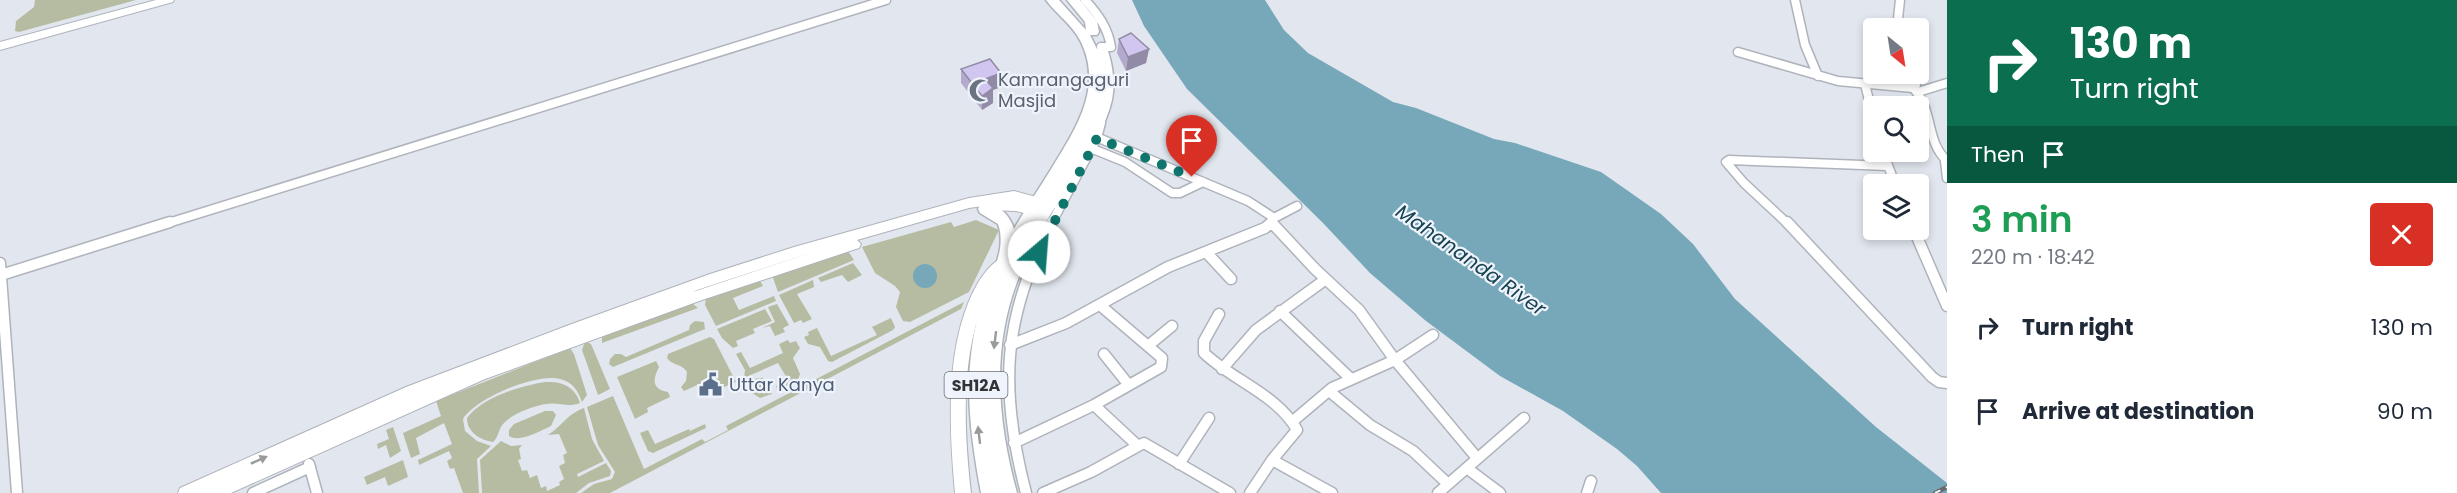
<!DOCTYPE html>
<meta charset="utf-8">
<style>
:root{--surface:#fff;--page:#f6f6f7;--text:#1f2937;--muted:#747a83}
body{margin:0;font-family:Poppins,sans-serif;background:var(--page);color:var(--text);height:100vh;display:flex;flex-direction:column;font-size:22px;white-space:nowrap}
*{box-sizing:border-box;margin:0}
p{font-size:20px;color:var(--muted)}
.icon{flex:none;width:33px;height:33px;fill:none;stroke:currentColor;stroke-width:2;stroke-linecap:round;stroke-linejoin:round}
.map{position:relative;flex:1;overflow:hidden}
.drawer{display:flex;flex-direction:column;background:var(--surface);width:510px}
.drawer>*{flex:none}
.guide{background:#0b6e4f;color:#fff;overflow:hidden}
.needle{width:39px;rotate:150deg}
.controls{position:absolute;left:1863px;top:18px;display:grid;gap:12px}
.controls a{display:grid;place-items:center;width:66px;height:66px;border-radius:6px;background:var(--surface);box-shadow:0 3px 9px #0003;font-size:30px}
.pin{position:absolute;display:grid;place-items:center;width:51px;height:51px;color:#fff;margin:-62px -26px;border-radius:50% 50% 50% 0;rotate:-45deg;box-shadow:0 0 6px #0007}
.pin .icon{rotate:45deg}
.me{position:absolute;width:66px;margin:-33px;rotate:27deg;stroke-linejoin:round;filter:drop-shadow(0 0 4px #0008)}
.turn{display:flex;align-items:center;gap:21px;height:126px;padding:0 24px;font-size:27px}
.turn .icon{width:78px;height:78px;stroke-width:2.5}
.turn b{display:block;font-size:42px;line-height:51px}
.then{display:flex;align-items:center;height:57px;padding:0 24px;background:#0003;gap:12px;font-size:22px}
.round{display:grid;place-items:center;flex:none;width:63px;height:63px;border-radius:6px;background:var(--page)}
.overview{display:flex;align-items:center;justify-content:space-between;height:102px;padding:0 24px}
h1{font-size:36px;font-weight:600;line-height:45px;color:#1e9e55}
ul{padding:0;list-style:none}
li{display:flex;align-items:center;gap:18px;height:84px;padding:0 24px}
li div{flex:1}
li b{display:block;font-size:22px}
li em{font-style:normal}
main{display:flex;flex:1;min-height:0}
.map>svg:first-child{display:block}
.green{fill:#b6bca2}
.water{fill:#77a8b9}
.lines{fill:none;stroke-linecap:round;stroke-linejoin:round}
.street-far1-casing{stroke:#afb3bb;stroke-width:11}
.street-casing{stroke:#afb3bb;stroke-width:13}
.secondary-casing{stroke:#afb3bb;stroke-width:2}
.primary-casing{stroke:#afb3bb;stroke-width:3}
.street-far1{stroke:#fff;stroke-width:8}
.street{stroke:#fff;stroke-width:10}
.secondary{fill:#fff;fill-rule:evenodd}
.primary{fill:#fff;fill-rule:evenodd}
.rail-casing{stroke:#66696e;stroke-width:4.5}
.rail{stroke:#eff4fc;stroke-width:2;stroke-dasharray:6;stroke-linecap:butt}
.wall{fill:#b4aace}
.shaded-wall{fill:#928ba7}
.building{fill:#d1c6ef;stroke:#928ba7;stroke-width:1.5}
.oneway{fill:#989a9b}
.route{stroke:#0f766e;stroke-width:10;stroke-dasharray:0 18}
.labels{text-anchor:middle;stroke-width:4.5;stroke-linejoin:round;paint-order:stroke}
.shield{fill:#eff4fc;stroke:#6b6e72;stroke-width:1.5}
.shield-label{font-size:16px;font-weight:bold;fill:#323437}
.worship-label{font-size:18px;fill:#5b616d;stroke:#eff4fc;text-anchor:start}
.service-label{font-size:18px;fill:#4e5e75;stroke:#eff4fc;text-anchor:start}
.water-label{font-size:20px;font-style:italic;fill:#184351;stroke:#eff4fc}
</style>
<main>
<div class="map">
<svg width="1947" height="493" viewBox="0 0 1947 493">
<rect width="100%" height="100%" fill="#e2e7ef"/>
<path class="green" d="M35 0H136L19 32 15 31 16 21 34 7Z
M976 220 999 230 969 292 910 322 903 321 896 307 900 292 895 286 875 273 862 247 951 222 954 227Z
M848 251 854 260 778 292 772 275Z
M853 263 862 275 848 282 842 275 821 282 818 278Z
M759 279 763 286 733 298 739 310 774 296 776 301 716 326 705 305 706 298Z
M813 280 814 287 797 294 812 319 803 323 801 320 794 323 779 295Z
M964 302 961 309 610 493H581L594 484 612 479 615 472 598 445 587 407 613 396 644 469 702 439 705 442 728 430 726 426Z
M692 303 698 308 602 343V336Z
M777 304 789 325 783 328 785 332 775 336 770 326 762 328 775 322 768 307Z
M765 309 772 321 753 329 755 333 736 341 738 346 733 348 722 338 717 329Z
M891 318 895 327 893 330 832 362 828 361 820 347 808 344 804 337 809 335 808 332 817 328 831 356 877 335 872 327Z
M695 321 704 322 705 329 613 367 609 364 610 359 615 354H621L626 357 689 330 690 325Z
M710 337 714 339 736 382 717 390 714 385 709 387 706 381 684 391 681 387 686 381 687 372C682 363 672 366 667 358L668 354Z
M788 340 790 343 796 341 800 348 793 358 800 374 797 382 778 391 776 386 788 380 778 363 744 378 745 370 736 354 741 352 750 368 783 353 779 344Z
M585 341 591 344 610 389 598 395 582 350Z
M570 348 574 354 587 395 582 402C578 391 573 382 560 379 536 373 476 398 463 419L465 431 477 441 491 446 477 459 479 493H463L454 468 450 469 447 461 452 458 449 451 419 465 418 460 452 444 444 423 416 438 420 454 411 458 403 433 441 416 436 401Z
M656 361 659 367C653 379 651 389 668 392L670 397 647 408 648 412 635 419 617 377Z
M763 378 772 394 760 398 752 393 746 382 753 379Z
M545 382C561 381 575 386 580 403 567 408 560 402 547 404 535 405 512 414 504 423 498 429 499 437 493 442 480 440 467 432 467 418 483 397 520 386 545 382Z
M584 408 592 439 604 461 577 474 578 477 606 463 611 471 610 476 589 483 576 493H482L480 460 501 441 511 446 522 445 519 449 521 459 518 460 522 471 527 470 530 478 537 475 541 488 546 486 547 491 560 485 559 482 564 479 559 466 565 463 563 455 567 453 559 434 548 435C563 425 566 415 584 408Z
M545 411H553L556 415 551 426C540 431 520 443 509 436V430L514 424Z
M705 424 706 428 653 453 648 451 640 433 648 430 655 444 689 429 690 431Z
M393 427 401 451 390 458 386 445 378 449 377 444 389 439 386 430Z
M403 460 408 477 388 486 385 477 367 485 364 477Z"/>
<path class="water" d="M1132 0H1265L1284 30 1308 53 1393 102 1416 108 1494 139 1515 143 1601 172 1661 214 1693 244 1735 299 1876 427 1947 483V493H1661L1637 466 1617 449 1563 411 1500 376 1426 321 1370 273 1323 223 1187 89 1144 26Z
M913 276a12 12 0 1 1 24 0a12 12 0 1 1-24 0Z"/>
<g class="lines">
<defs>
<path id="street-far1" d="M1085 0C1098 14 1108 28 1111 47H1101
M1795 0 1805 45 1818 76
M1897 28 1900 0
M1738 52 1838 81 1913 88C1934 109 1925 141 1947 161
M1913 74 1916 85 1913 88
M1865 84 1874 121
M1918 92 1947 83
M1094 136 1248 201 1274 218
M1088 147 1125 162 1172 193H1180L1203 182
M1883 152 1895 184
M1945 161 1947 178
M165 224 886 0
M1051 224 1097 138 1101 123
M1271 224 1274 218 1297 206
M1788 224 1744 183 1726 162 1729 160 1888 166"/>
<path id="street" d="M1787 222 1932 377 1939 382 1947 383
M1272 223 1315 269 1359 310 1395 360 1477 458
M1914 230 1947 306
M1206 252 1231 279
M0 263 17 493
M1 275 170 222
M1280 311 1351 379
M1219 314 1204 341V353C1232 380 1278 395 1297 430L1272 460 1250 493
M1010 345 1066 323 1168 267 1265 228 1272 222
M1149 345 1172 326
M1104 354 1128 384
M1222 369 1256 330 1326 279
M1329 391 1370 425 1413 451 1447 483
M1094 405 1138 446 1144 443 1230 493
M1293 421 1332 388 1395 360 1433 335
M1014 443 1094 405 1161 367 1162 358 1101 306
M1272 460 1332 493
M309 464 317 493
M1179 464 1209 418
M1468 469 1500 493
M253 493 310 467
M1026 493C999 389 1002 318 1052 222
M1043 493 1091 472 1138 446
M1438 493 1524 418
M1587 493 1591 481"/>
<path id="secondary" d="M156 0H174L173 2 0 50V42Z
M1014 191 1055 202 1057 205 1055 208 1045 209 1050 213 1043 218 1016 211 990 210V205L969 208 857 240 861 244 859 248 702 300 485 379 231 493H178L180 488 406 387 569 325 710 274 794 247 969 198ZM819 250 697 290 693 292Z
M1005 257 1010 258 1012 262C1009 268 1004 270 999 275 993 280 988 290 985 298 960 358 964 430 971 493H955C949 427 944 340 979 281 986 271 993 261 1005 257Z"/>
<path id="primary" d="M1046 0H1059L1086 30 1085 22 1067 0H1080L1097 21 1099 32 1097 35H1090L1097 49 1102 47 1108 51C1113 67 1115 84 1112 100 1106 126 1091 148 1078 170 1056 206 1031 242 1017 282 991 351 998 423 1017 493H999L998 490 999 493H981C972 445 965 396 972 347 974 330 978 314 983 298 991 273 1007 250 998 224L980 213 978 209 980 205C996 200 1010 215 1014 229 1026 208 1040 187 1053 166 1076 128 1103 88 1081 42 1073 25 1057 15 1046 0Z"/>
</defs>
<use href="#street-far1" class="street-far1-casing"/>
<use href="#street" class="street-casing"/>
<use href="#secondary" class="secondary-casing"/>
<use href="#primary" class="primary-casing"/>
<use href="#street-far1" class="street-far1"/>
<use href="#street" class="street"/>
<use href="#secondary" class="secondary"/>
<use href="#primary" class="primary"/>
<defs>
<path id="rail" d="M1935 493 1947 487"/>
</defs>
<use href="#rail" class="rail-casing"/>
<use href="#rail" class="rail"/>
</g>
<path class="wall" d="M1119 39 1149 49 1146 63 1126 71 1117 53Z
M961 69 1001 73V87L993 90V103L982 110 961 83Z"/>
<path class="shaded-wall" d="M1149 49 1146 63 1126 71 1128 57Z
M1001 73V87L993 90V103L982 110V96L985 79Z"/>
<path class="building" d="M1131 33 1149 49 1128 57 1119 39Z
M990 59 1001 73 985 79 993 88 982 96 961 69Z"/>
<defs><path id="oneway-solid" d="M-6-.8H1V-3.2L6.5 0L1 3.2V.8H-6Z" transform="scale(1.5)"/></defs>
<g class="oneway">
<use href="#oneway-solid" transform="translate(995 340) rotate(97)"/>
<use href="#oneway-solid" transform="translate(979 435) rotate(-97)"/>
<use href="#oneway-solid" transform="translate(259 460) rotate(-24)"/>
</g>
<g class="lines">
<path class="route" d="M1039 252 1097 138 1192 177"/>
</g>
<defs>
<symbol id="mosque-bare" viewBox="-9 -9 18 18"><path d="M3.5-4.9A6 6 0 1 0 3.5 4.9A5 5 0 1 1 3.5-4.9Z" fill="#6b7280" stroke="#eff4fc" stroke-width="2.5" paint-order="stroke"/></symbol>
<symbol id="civic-bare" viewBox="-9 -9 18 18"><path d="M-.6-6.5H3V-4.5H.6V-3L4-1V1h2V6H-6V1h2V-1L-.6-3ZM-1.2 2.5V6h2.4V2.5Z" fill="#5c6f8a" stroke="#eff4fc" stroke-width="2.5" paint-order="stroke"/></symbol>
</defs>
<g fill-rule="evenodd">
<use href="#mosque-bare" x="964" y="74" width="33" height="33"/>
<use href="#civic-bare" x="694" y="368" width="33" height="33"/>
</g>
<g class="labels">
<rect class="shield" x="944.5" y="372" width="63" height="26" rx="4.5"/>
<g class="shield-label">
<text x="976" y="391">SH12A</text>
</g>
<g class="worship-label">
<text x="998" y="86">Kamrangaguri<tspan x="998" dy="21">Masjid</tspan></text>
</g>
<g class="service-label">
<text x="729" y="391">Uttar Kanya</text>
</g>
<g class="water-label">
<text transform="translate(1471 260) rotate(35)" y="7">Mahananda River</text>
</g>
</g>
</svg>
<div class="controls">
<a><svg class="needle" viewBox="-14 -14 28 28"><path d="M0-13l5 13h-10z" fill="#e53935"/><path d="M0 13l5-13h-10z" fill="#747a83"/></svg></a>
<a><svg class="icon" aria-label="search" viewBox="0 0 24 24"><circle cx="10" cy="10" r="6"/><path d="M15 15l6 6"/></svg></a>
<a><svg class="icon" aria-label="layers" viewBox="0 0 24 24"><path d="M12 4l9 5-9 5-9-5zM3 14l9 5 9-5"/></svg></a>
</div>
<div class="pin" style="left:1192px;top:177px;background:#d93025"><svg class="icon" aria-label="arrive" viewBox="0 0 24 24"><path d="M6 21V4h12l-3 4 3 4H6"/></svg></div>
<svg class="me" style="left:1039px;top:252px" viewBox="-20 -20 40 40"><circle r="19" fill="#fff"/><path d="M0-13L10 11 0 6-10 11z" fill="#0f766e"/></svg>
</div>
<section class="drawer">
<div class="guide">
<div class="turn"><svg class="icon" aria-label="right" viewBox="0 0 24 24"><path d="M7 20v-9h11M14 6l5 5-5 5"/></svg><div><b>130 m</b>Turn right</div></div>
<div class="then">Then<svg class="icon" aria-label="arrive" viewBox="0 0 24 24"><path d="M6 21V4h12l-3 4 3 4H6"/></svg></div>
</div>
<div class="overview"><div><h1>3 min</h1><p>220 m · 18:42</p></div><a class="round" style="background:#d93025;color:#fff"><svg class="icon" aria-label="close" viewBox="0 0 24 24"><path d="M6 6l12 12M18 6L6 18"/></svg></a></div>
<ul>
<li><svg class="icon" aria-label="right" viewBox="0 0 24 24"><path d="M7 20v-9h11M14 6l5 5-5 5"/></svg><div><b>Turn right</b></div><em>130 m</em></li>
<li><svg class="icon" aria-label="arrive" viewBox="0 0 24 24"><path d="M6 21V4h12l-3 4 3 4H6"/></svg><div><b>Arrive at destination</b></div><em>90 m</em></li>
</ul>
</section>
</main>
